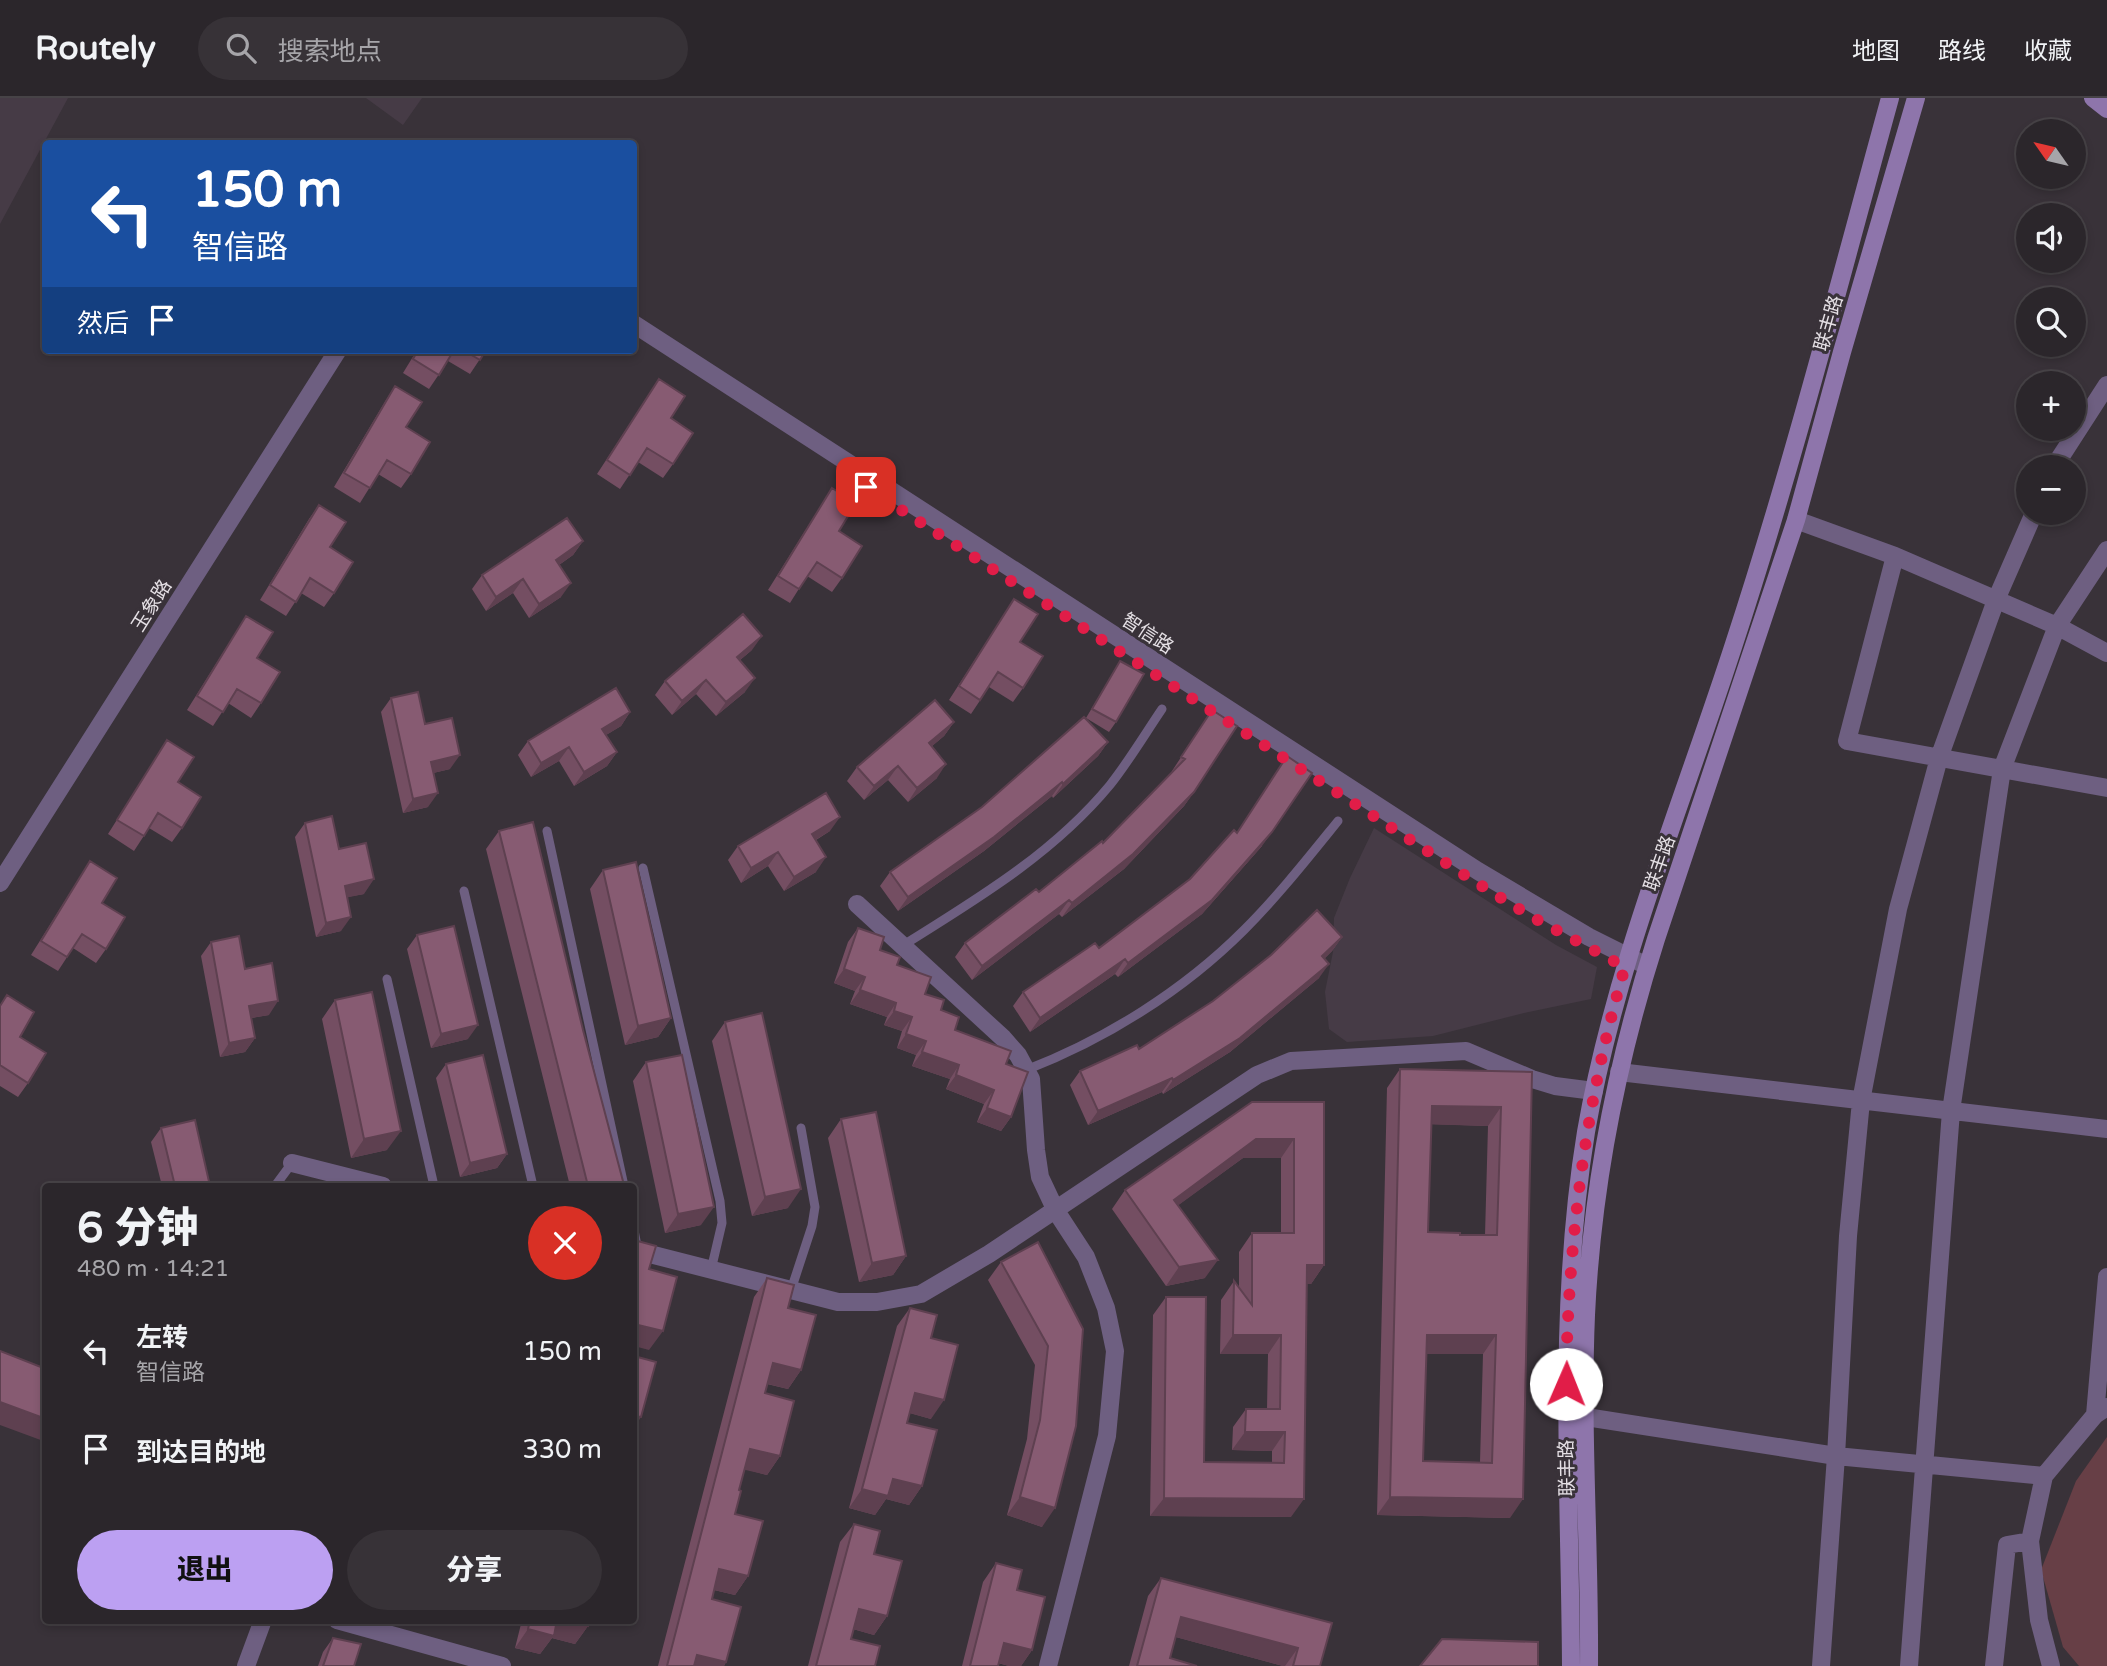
<!DOCTYPE html>
<html lang="zh">
<meta charset="utf-8">
<style>
:root{--surface:#2b262b;--page:#373237;--text:#f1f3f6;--muted:#a6a5a9;--line:#474347;--accent:#bca0f2}
body{margin:0;font-family:"Varela Round","Noto Sans SC",sans-serif;background:var(--page);color:var(--text);height:100vh;display:flex;flex-direction:column;font-size:26px;white-space:nowrap}
*{box-sizing:border-box;margin:0}
p{font-size:23px;color:var(--muted)}
.icon{flex:none;width:38px;height:38px;fill:none;stroke:currentColor;stroke-width:2;stroke-linecap:round;stroke-linejoin:round}
.map{position:relative;flex:1;overflow:hidden}
.details{position:absolute;left:42px;top:1085px;width:595px;height:441px;display:flex;flex-direction:column;background:var(--surface);border-radius:7px;box-shadow:0 4px 10px #0003,0 0 0 2px var(--line)}
.details>*{flex:none}
.guide{position:absolute;left:42px;top:42px;width:595px;height:214px;border-radius:7px;box-shadow:0 4px 10px #0003,0 0 0 2px var(--line);background:#1a4fa0;color:#fff;overflow:hidden}
.needle{width:46px;rotate:304deg}
.controls{position:absolute;left:2016px;top:21px;display:grid;gap:14px}
.controls a{display:grid;place-items:center;width:70px;height:70px;border-radius:50%;background:var(--surface);box-shadow:0 4px 10px #0003,0 0 0 2px var(--line);font-size:35px}
.pin{position:absolute;display:grid;place-items:center;width:60px;height:60px;color:#fff;margin:-30px;border-radius:14px;box-shadow:0 4px 10px #0006}
.me{position:absolute;width:77px;margin:-38px;rotate:1deg;stroke-linejoin:round;filter:drop-shadow(0 0 5px #0008)}
.turn{display:flex;align-items:center;gap:24px;height:147px;padding:0 35px;font-size:32px}
.turn .icon{width:91px;height:91px;stroke-width:2.5}
.turn b{display:block;font-size:49px;line-height:60px}
.then{display:flex;align-items:center;height:66px;padding:0 35px;background:#0003;gap:14px;font-size:26px}
.round{display:grid;place-items:center;flex:none;width:74px;height:74px;border-radius:37px;background:var(--page)}
.head{display:flex;align-items:center;justify-content:space-between;height:119px;padding:0 35px}
h1{font-size:42px;font-weight:800;line-height:52px}
.primary-button{display:flex;gap:14px;margin-top:auto;padding:14px 35px}
.primary-button a{flex:1;height:80px;border-radius:42px;background:var(--accent);color:#111;font-size:28px;font-weight:800;line-height:80px;text-align:center}
.primary-button a+a{background:var(--page);color:var(--text)}
ul{padding:0;list-style:none}
li{display:flex;align-items:center;gap:21px;height:98px;padding:0 35px}
li div{flex:1}
li b{display:block;font-size:26px}
li em{font-style:normal}
header{display:flex;align-items:center;gap:42px;box-sizing:border-box;height:98px;padding:0 35px;background:var(--surface);border-bottom:2px solid var(--line)}
header strong{font-size:33px}
nav{display:flex;gap:38px;margin-inline-start:auto;font-size:24px}
.search{width:490px;height:63px;background:var(--page);display:flex;align-items:center;gap:18px;box-sizing:border-box;padding:0 24px;border-radius:38px;color:var(--muted);font-size:26px}
.map>svg:first-child{display:block}
.built{fill:#463b46}
.green{fill:#673f46}
.lines{fill:none;stroke-linecap:round;stroke-linejoin:round}
.service{stroke:#6e5f81;stroke-width:9}
.minor{stroke:#6e5f81;stroke-width:18}
.tertiary{stroke:#6e5f81;stroke-width:18}
.secondary{stroke:#8e75ab;stroke-width:18}
.wall{fill:#744e62;fill-rule:evenodd}
.shaded-wall{fill:#5e4050}
.building{fill:#875b72;stroke:#5e4050;stroke-width:2;fill-rule:evenodd}
.route{stroke:#e11d48;stroke-width:12;stroke-dasharray:0 21.6}
.labels{text-anchor:middle;stroke-width:6;stroke-linejoin:round;paint-order:stroke}
.street-label{font-size:19px;fill:#e5e0e5;stroke:#393239}
</style>
<header>
<strong>Routely</strong>
<div class="search"><svg class="icon" aria-label="search" viewBox="0 0 24 24"><circle cx="10" cy="10" r="6"/><path d="M15 15l6 6"/></svg>搜索地点</div>
<nav><a>地图</a><a>路线</a><a>收藏</a></nav>
</header>
<div class="map">
<svg width="2107" height="1568" viewBox="0 0 2107 1568">
<rect width="100%" height="100%" fill="#393239"/>
<path class="built" d="M0 0H68L0 126Z
M366 0H422L403 27Z
M1374 730 1556 847 1597 869 1591 901 1524 915 1433 938 1347 944 1329 931 1325 894 1333 854 1334 820 1350 780Z"/>
<path class="green" d="M2107 1339V1568H2079L2063 1549 2041 1472 2076 1383Z"/>
<g class="lines">
<path class="service" d="M547 733 624 1088
M643 770 720 1103 722 1125 711 1172
M464 793 533 1088
M902 848C977 801 1053 756 1110 687 1129 663 1145 636 1162 611
M387 881 434 1088
M1026 972C1106 941 1183 893 1244 832 1278 798 1308 760 1338 723
M275 1088 292 1065
M634 1132 638 1153
M791 1192 812 1128 815 1109 801 1030"/>
<path class="minor" d="M2054 369 2107 287
M1796 422 1895 458 1847 643 2107 690
M1895 458 2057 528 2107 555
M857 806 1003 940 1018 957 1031 981 1036 1052 1040 1079 1056 1113 1086 1159 1106 1210 1115 1253 1107 1338 1048 1568
M1619 974 2107 1031
M292 1065 383 1088
M634 1152 838 1204H877L921 1196 989 1156 1257 977 1291 963 1466 953 1532 981 1555 988 1594 993
M2095 1317 2107 1179
M1586 1319 1836 1358 2044 1378
M337 1522 502 1568
M246 1568 263 1522
M1821 1568 1836 1358 1848 1138 1861 1003 1898 811 1939 660 1996 502 2034 415
M1909 1568 1951 1013 2002 671 2057 528 2107 452
M1994 1568 2007 1447 2030 1443
M2051 1568 2039 1522 2030 1443 2044 1378 2095 1317 2107 1309"/>
<path class="tertiary" d="M634 226 1478 773 1589 839 1647 868
M0 785 338 252"/>
<path class="secondary" d="M2093 0 2107 11
M1571 1568C1570 1390 1557 1211 1586 1034 1615 866 1682 707 1734 546 1793 366 1840 182 1890 0
M1589 1568C1590 1451 1581 1333 1586 1217 1592 1088 1617 963 1656 841L1796 422 1842 254 1916 0"/>
</g>
<path class="wall" d="M417 252H486L470 276 448 263 429 291 403 275Z
M659 281 671 320 673 366 663 380 638 364 620 391 597 376Z
M395 288 406 329 411 376 401 390 378 376 360 405 334 389 386 302Z
M832 390 839 433 842 480 832 494 807 478 790 505 768 492Z
M319 407 330 449 334 495 324 509 301 495 286 518 260 502 309 421Z
M583 443 573 457 559 467 561 499 529 520 513 495 486 513 472 491 482 477Z
M1014 501 1020 544 1023 590 1013 604 989 589 971 616 949 602Z
M246 518 257 560 261 605 251 620 228 605 213 628 187 612Z
M752 552 740 562 745 594 716 618 696 596 672 617 655 597 665 583Z
M1120 563 1116 624 1109 634 1086 620Z
M391 600 425 626 450 671 433 675 428 709 403 715 381 614Z
M1212 612 1194 694 1184 708 1124 771 1062 819 1059 816 972 882 955 859 965 845 1039 794 1103 745 1173 673H1172Z
M630 614 621 628 606 637 617 654 607 668 574 688 559 663 531 679 518 657 528 643Z
M954 624 944 638 932 648 937 680 908 704 888 682 864 702 847 683 857 669Z
M167 642 178 684 182 730 172 744 149 730 134 753 108 736Z
M1108 644 1098 658 1053 700 1052 698 984 753 898 813 880 788 890 774Z
M305 725 339 751 364 796 347 799 341 833 316 839 295 739Z
M499 733 583 932 624 1087 623 1088H570L486 751Z
M830 733 816 742V774L784 793 768 768 741 785 728 762 738 748Z
M1236 735 1262 748 1202 816 1118 879 1115 876 1030 934 1013 908 1023 894 1099 850 1190 781Z
M90 763 102 805 106 851 96 865 73 850 58 873 31 857Z
M603 772 671 920 658 939 625 947 590 791Z
M858 830 925 896 941 912 955 932 1006 966 1011 1019 1001 1033 977 1024 984 1006 946 991 950 981 912 968 916 957 897 950 902 933 884 927 887 919 850 906 855 893 834 885 848 844Z
M417 837 468 941 431 950 407 851Z
M1342 839 1332 853 1324 861 1319 880 1230 954 1163 996 1162 994 1088 1027 1070 987 1080 973 1139 951Z
M211 844 245 871 269 917 251 920 255 940 245 954 220 959 201 858Z
M7 897 20 939 28 985 18 999 0 988V907Z
M335 902 387 1052 351 1060 322 921Z
M725 924 788 1110 752 1118 712 943Z
M646 964 701 1127 665 1135 633 983Z
M446 966 507 1056 497 1070 460 1079 436 980Z
M1400 971 1532 974 1510 1420 1377 1417 1387 990ZM1431 1026 1488 1028 1485 1137H1460L1428 1134ZM1426 1256H1483L1480 1364 1423 1363Z
M1324 1004V1167L1311 1186H1307L1291 1419 1150 1418 1153 1217 1166 1199 1204 1364H1272V1353L1232 1352 1233 1329 1246 1311H1267L1268 1256H1220L1221 1202 1234 1183 1239 1189V1154L1252 1135H1281V1060H1243L1178 1107 1205 1180 1166 1188 1112 1111 1125 1092Z
M841 1021 906 1158 893 1177 859 1184 828 1040Z
M161 1030 210 1088H162L151 1044Z
M1038 1144 1076 1328 1042 1429 1007 1417 1027 1341 1035 1267 988 1182 1001 1164Z
M767 1180 788 1210 801 1272 788 1291 767 1286 765 1295 780 1358 767 1377 745 1371 739 1392 735 1416 748 1478 735 1497 714 1492 712 1501 726 1564 724 1568H658L754 1199Z
M910 1210 931 1240V1321L910 1315 907 1325 922 1388 909 1407 886 1401 875 1417 849 1410 897 1228Z
M854 1426 874 1456 887 1518 874 1537 853 1531 851 1541 875 1568H808L840 1444Z
M996 1465 1017 1492 1032 1552 1021 1568H1009L998 1565V1568H962L983 1484Z
M1161 1480 1332 1525 1320 1568H1283L1176 1539 1170 1560 1197 1568H1129L1148 1498Z
M522 1522H589L588 1528 575 1546 552 1540 540 1556 515 1550Z
M333 1540 354 1568H318L323 1554Z"/>
<path class="shaded-wall" d="M583 443 573 457 546 476 556 462Z
M523 481 513 495 486 513 496 499Z
M571 485 561 499 529 520 539 506Z
M762 538 752 552 727 573 737 559Z
M755 580 745 594 716 618 726 604Z
M706 582 696 596 672 617 682 603Z
M630 614 621 628 593 645 602 631Z
M954 624 944 638 919 659 929 645Z
M1108 644 1098 658 1053 700 1063 686Z
M569 649 559 663 531 679 541 665Z
M617 654 607 668 574 688 584 674Z
M460 657 450 671 421 678 431 664Z
M946 666 937 680 908 704 917 690Z
M898 668 888 682 864 702 874 688Z
M1062 684 1052 698 984 753 898 813 908 799Z
M1194 694 1184 708 1124 771 1062 819 1072 805Z
M438 695 428 709 403 715 413 701Z
M840 719 830 733 802 750 812 736Z
M1272 734 1262 748 1202 816 1118 879 1128 865Z
M778 754 768 768 741 785 751 770Z
M826 759 816 774 784 793 794 779Z
M374 781 364 796 335 802 345 788Z
M1069 802 1059 816 972 882 982 868Z
M351 819 341 833 316 839 326 825Z
M1342 839 1332 853 1312 872 1322 858Z
M1125 861 1115 876 1030 934 1040 920Z
M1329 866 1319 880 1230 954 1163 996 1173 982Z
M844 871 865 879 855 893 834 885Z
M860 892 896 905 887 919 850 906Z
M278 903 269 917 239 922 249 908Z
M894 913 912 919 902 933 884 927Z
M671 920 658 939 625 947 638 928Z
M478 927 468 941 431 950 441 936Z
M906 936 926 943 916 957 897 950Z
M255 940 245 954 220 959 229 945Z
M922 954 959 967 950 981 912 968Z
M956 977 994 992 984 1006 946 991Z
M1172 980 1162 994 1088 1027 1098 1013Z
M1432 1008 1501 1009 1488 1028 1418 1026Z
M987 1010 1011 1019 1001 1033 977 1024Z
M401 1033 387 1052 351 1060 364 1041Z
M1256 1041H1294L1281 1060H1243L1161 1120 1174 1102Z
M507 1056 497 1070 460 1079 470 1065Z
M801 1091 788 1110 752 1118 765 1099Z
M714 1109 701 1127 665 1135 678 1116Z
M906 1158 893 1177 859 1184 872 1165Z
M1218 1162 1205 1180 1166 1188 1179 1169Z
M1307 1167H1324L1311 1186H1294Z
M634 1226 663 1233 649 1252 634 1248Z
M1233 1237H1281L1268 1256H1220Z
M1427 1237H1496L1483 1256H1413Z
M773 1265 801 1272 788 1291 760 1284Z
M915 1295 944 1302 931 1321 902 1313Z
M0 1304 46 1321V1344L0 1327Z
M634 1318 641 1319 634 1330Z
M1245 1334H1285L1272 1353 1232 1352Z
M750 1351 780 1358 767 1377 737 1370Z
M893 1381 922 1388 909 1407 886 1401 875 1417 849 1410 862 1391Z
M1020 1399 1055 1410 1042 1429 1007 1417Z
M1390 1399 1523 1401 1510 1420 1377 1417Z
M1164 1400 1304 1401 1291 1419 1150 1418Z
M719 1471 748 1478 735 1497 706 1490Z
M859 1511 887 1518 874 1537 846 1529Z
M1181 1519 1298 1550 1285 1568H1283L1168 1537Z
M556 1522H568L588 1528 575 1546 552 1540 540 1556 515 1550 528 1531Z
M1004 1545 1032 1552 1021 1568H1009L991 1563Z
M697 1557 726 1564 724 1568H689Z"/>
<path class="building" d="M418 252H454L439 277 413 261Z
M463 252H486L480 262Z
M659 281 685 298 671 320 693 335 673 366 647 350 630 377 607 362Z
M395 288 422 304 406 329 430 344 411 376 387 362 370 390 344 375Z
M832 390 856 405 839 433 862 448 842 480 817 464 799 491 778 478Z
M319 407 346 424 330 449 353 464 334 495 310 480 296 504 270 487Z
M567 420 583 443 556 462 571 485 539 506 523 481 496 499 482 477Z
M1014 501 1038 516 1020 544 1043 558 1023 590 998 574 980 602 959 588Z
M743 516 762 538 737 559 755 580 726 604 706 582 682 603 665 583Z
M246 518 273 534 257 560 280 574 261 605 237 591 223 614 197 598Z
M1120 563 1144 576 1116 624 1092 611Z
M616 590 630 614 602 631 617 654 584 674 569 649 541 665 528 643Z
M418 594 425 626 452 620 460 657 431 664 438 695 413 701 391 600Z
M935 602 954 624 929 645 946 666 917 690 898 668 874 688 857 669Z
M1212 612 1237 628 1194 694 1133 756 1072 805 1069 802 982 868 965 845 1036 791 1039 794 1102 743 1103 745 1185 661 1181 659Z
M1084 619 1108 644 1063 686 1062 684 994 739 908 799 890 774 982 709Z
M167 642 194 659 178 684 201 699 182 730 158 715 144 738 117 722Z
M1287 658 1312 675 1272 734 1212 802 1128 865 1125 861 1040 920 1023 894 1095 845 1099 850 1190 781 1234 732 1237 735Z
M826 695 840 719 812 736 826 759 794 779 778 754 751 770 738 748Z
M332 718 339 751 366 745 374 781 345 788 351 819 326 825 305 725Z
M533 724 583 932 624 1087 618 1088H588L499 733Z
M90 763 117 780 102 805 125 819 106 851 82 836 67 859 41 843Z
M636 764 671 920 638 928 603 772Z
M1317 812 1342 839 1322 858 1329 866 1240 940 1173 982 1172 980 1098 1013 1080 973 1137 947 1139 951 1213 903 1271 857Z
M454 828 478 927 441 936 417 837Z
M858 830 884 839 880 852 900 859 897 867 931 879 925 896 944 902 941 912 959 919 955 932 1011 953 1006 966 1028 974 1011 1019 987 1010 994 992 956 977 959 967 922 954 926 943 906 936 912 919 894 913 896 905 860 892 865 879 844 871Z
M239 838 245 871 272 865 278 903 249 908 255 940 229 945 211 844Z
M372 894 401 1033 364 1041 335 902Z
M7 897 34 914 20 939 46 955 28 985 0 967V908Z
M762 915 801 1091 765 1099 725 924Z
M483 957 507 1056 470 1065 446 966Z
M682 957 714 1109 678 1116 646 964Z
M1400 971 1532 974 1523 1401 1390 1399ZM1432 1008 1501 1009 1497 1137H1460V1135L1428 1134ZM1427 1237H1496L1492 1365 1423 1363Z
M1252 1004H1324V1167H1307L1304 1401 1164 1400 1166 1199H1206L1204 1364 1284 1365 1285 1334H1245L1246 1311H1280L1281 1237H1233L1234 1183 1252 1207V1135H1294V1041H1256L1174 1102 1218 1162 1179 1169 1125 1092Z
M876 1014 906 1158 872 1165 841 1021Z
M195 1022 210 1088H175L161 1030Z
M634 1142 656 1148 649 1171 677 1179 663 1233 634 1226V1228Z
M1038 1144 1083 1231 1076 1328 1055 1410 1020 1399 1040 1322 1048 1248 1001 1164Z
M767 1180 794 1187 788 1210 816 1217 801 1272 773 1265 765 1295 794 1303 780 1358 750 1351 739 1392 741 1393 735 1416 763 1423 748 1478 719 1471 712 1501 741 1509 726 1564 697 1557 694 1568H667Z
M910 1210 937 1217 931 1240 958 1247 944 1302 915 1295 907 1325 937 1332 922 1388 893 1381 888 1398 862 1391Z
M0 1253 46 1271V1321L0 1304Z
M634 1258 656 1264 641 1319 634 1318Z
M854 1426 880 1433 874 1456 902 1463 887 1518 859 1511 851 1541 880 1548 875 1568H816Z
M996 1465 1022 1472 1017 1492 1045 1499 1032 1552 1004 1545 998 1568H970Z
M1161 1480 1332 1525 1320 1568H1293L1298 1550 1181 1519 1170 1560 1197 1568H1137Z
M530 1522H557L554 1538 528 1531Z
M568 1522H589L588 1528Z
M333 1540 361 1546 354 1568H323Z
M1442 1541 1538 1544V1568H1420Z"/>
<g class="lines">
<path class="route" d="M866 389 1472 782 1532 819 1625 869C1585 1005 1568 1144 1566 1286"/>
</g>
<g class="labels">
<g class="street-label">
<text transform="translate(1828 225) rotate(-74)" y="7">联丰路</text>
<text transform="translate(151 507) rotate(-58)" y="7">玉象路</text>
<text transform="translate(1148 535) rotate(33)" y="7">智信路</text>
<text transform="translate(1659 765) rotate(-71)" y="7">联丰路</text>
<text transform="translate(1566 1370) rotate(-91)" y="7">联丰路</text>
</g>
</g>
</svg>
<div class="controls">
<a><svg class="needle" viewBox="-14 -14 28 28"><path d="M0-13l5 13h-10z" fill="#e53935"/><path d="M0 13l5-13h-10z" fill="#a6a5a9"/></svg></a>
<a><svg class="icon" aria-label="sound" viewBox="0 0 24 24"><path d="M4 9h4l5-4v14l-5-4H4zM17 9q2 3 0 6"/></svg></a>
<a><svg class="icon" aria-label="search" viewBox="0 0 24 24"><circle cx="10" cy="10" r="6"/><path d="M15 15l6 6"/></svg></a>
<a>+</a>
<a>−</a>
</div>
<div class="pin" style="left:866px;top:389px;background:#d93025"><svg class="icon" aria-label="arrive" viewBox="0 0 24 24"><path d="M6 21V4h12l-3 4 3 4H6"/></svg></div>
<svg class="me" style="left:1566px;top:1286px" viewBox="-20 -20 40 40"><circle r="19" fill="#fff"/><path d="M0-13L10 11 0 6-10 11z" fill="#e11d48"/></svg>
<div class="guide">
<div class="turn"><svg class="icon" aria-label="left" viewBox="0 0 24 24"><path d="M17 20v-9H6M10 6l-5 5 5 5"/></svg><div><b>150 m</b>智信路</div></div>
<div class="then">然后<svg class="icon" aria-label="arrive" viewBox="0 0 24 24"><path d="M6 21V4h12l-3 4 3 4H6"/></svg></div>
</div>
<section class="details">
<div class="head"><div><h1>6 分钟</h1><p>480 m · 14:21</p></div><a class="round" style="background:#d93025;color:#fff"><svg class="icon" aria-label="close" viewBox="0 0 24 24"><path d="M6 6l12 12M18 6L6 18"/></svg></a></div>
<ul>
<li><svg class="icon" aria-label="left" viewBox="0 0 24 24"><path d="M17 20v-9H6M10 6l-5 5 5 5"/></svg><div><b>左转</b><p>智信路</p></div><em>150 m</em></li>
<li><svg class="icon" aria-label="arrive" viewBox="0 0 24 24"><path d="M6 21V4h12l-3 4 3 4H6"/></svg><div><b>到达目的地</b></div><em>330 m</em></li>
</ul>
<div class="primary-button"><a>退出</a><a>分享</a></div>
</section>
</div>
